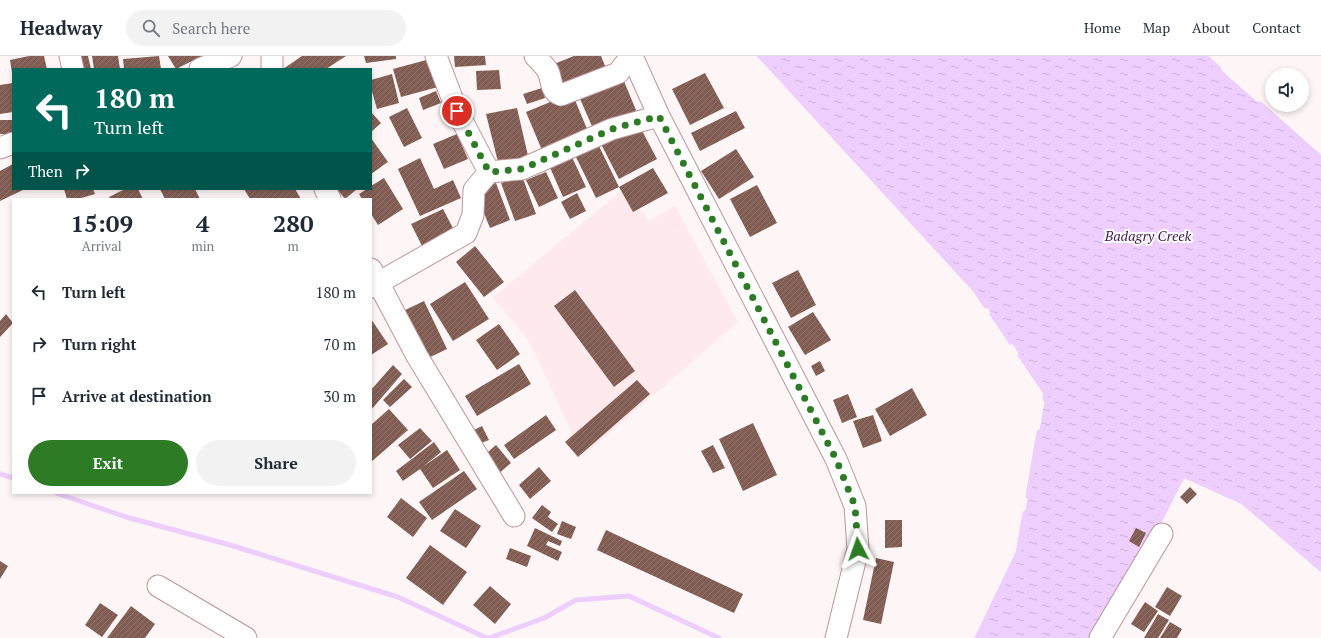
<!DOCTYPE html>
<style>
:root{--surface:#fff;--page:#f2f2f3;--text:#1f2937;--muted:#747a83;--line:#e0e1e3;--accent:#2d7c25}
body{margin:0;font-family:"PT Serif",serif;background:var(--page);color:var(--text);height:100vh;display:flex;flex-direction:column;font-size:15px;white-space:nowrap}
*{box-sizing:border-box;margin:0}
p{font-size:13px;color:var(--muted)}
.icon{flex:none;width:22px;height:22px;fill:none;stroke:currentColor;stroke-width:2;stroke-linecap:round;stroke-linejoin:round}
.map{position:relative;flex:1;overflow:hidden}
.panel{position:absolute;left:12px;top:142px;width:360px;height:296px;display:flex;flex-direction:column;background:var(--surface);border-radius:0px;box-shadow:0 2px 6px #0003}
.panel>*{flex:none}
.banner{position:absolute;left:12px;top:12px;width:360px;height:122px;border-radius:0px;box-shadow:0 2px 6px #0003;background:#00695c;color:#fff;overflow:hidden}
.buttons{position:absolute;left:1265px;top:12px;display:grid;gap:8px}
.buttons a{display:grid;place-items:center;width:44px;height:44px;border-radius:50%;background:var(--surface);box-shadow:0 2px 6px #0003;font-size:20px}
.pin{position:absolute;display:grid;place-items:center;width:34px;height:34px;color:#fff;margin:-17px;border:2px solid #fff;border-radius:50%;box-shadow:0 1px 4px #0007}
.me{position:absolute;width:44px;margin:-22px;rotate:356deg;stroke-linejoin:round;filter:drop-shadow(0 0 3px #0008)}
.turn{display:flex;align-items:center;gap:14px;height:84px;padding:0 16px;font-size:18px}
.turn .icon{width:52px;height:52px;stroke-width:2.5}
.turn b{display:block;font-size:28px;line-height:34px}
.then{display:flex;align-items:center;height:38px;padding:0 16px;background:#0003;gap:8px;font-size:15px}
.eta{display:flex;justify-content:space-evenly;align-items:center;height:68px;text-align:center}
.eta b{font-size:24px;font-weight:700;line-height:28px}
.primary-button{display:flex;gap:8px;margin-top:auto;padding:8px 16px}
.primary-button a{flex:1;height:46px;border-radius:24px;background:var(--accent);color:#fff;font-size:16px;font-weight:700;line-height:46px;text-align:center}
.primary-button a+a{background:var(--page);color:var(--text)}
ul{padding:0;list-style:none}
li{display:flex;align-items:center;gap:12px;height:52px;padding:0 16px}
li div{flex:1}
li b{display:block;font-size:15px}
li em{font-style:normal}
header{display:flex;align-items:center;gap:24px;box-sizing:border-box;height:56px;padding:0 20px;background:var(--surface);border-bottom:1px solid var(--line)}
header strong{font-size:19px}
nav{display:flex;gap:22px;margin-inline-start:auto;font-size:14px}
.search{width:280px;height:36px;background:var(--page);display:flex;align-items:center;gap:10px;box-sizing:border-box;padding:0 14px;border-radius:22px;color:var(--muted);font-size:15px}
.map>svg:first-child{display:block}
.built{fill:#fee9ec}
.water{fill:url(#water-ripples)}
.lines{fill:none;stroke-linecap:round;stroke-linejoin:round}
.stream{stroke:#edcefc;stroke-width:5}
.building{fill:url(#building-hatch)}
.minor-casing{stroke:#bd949b;stroke-width:23}
.minor{stroke:#fff;stroke-width:21}
.route{stroke:#2d7c25;stroke-width:7;stroke-dasharray:0 12.6}
.labels{text-anchor:middle;stroke-width:4;stroke-linejoin:round;paint-order:stroke}
.water-label{font-size:14px;font-style:italic;fill:#40194f;stroke:#fff}
</style>
<header>
<strong>Headway</strong>
<div class="search"><svg class="icon" aria-label="search" viewBox="0 0 24 24"><circle cx="10" cy="10" r="6"/><path d="M15 15l6 6"/></svg>Search here</div>
<nav><a>Home</a><a>Map</a><a>About</a><a>Contact</a></nav>
</header>
<div class="map">
<svg width="1321" height="582" viewBox="0 0 1321 582">
<defs>
<pattern id="water-ripples" width="26" height="14" patternUnits="userSpaceOnUse"><rect width="26" height="14" fill="#edcefc"/><path d="M2 4q2-2 4 0t4 0M15 11q2-2 4 0t4 0" fill="none" stroke="#ccb1d8"/></pattern>
<pattern id="building-hatch" width="6" height="6" patternUnits="userSpaceOnUse"><rect width="6" height="6" fill="#805c52"/><path d="M-1 1l2-2M0 6l6-6M5 7l2-2" fill="none" stroke="#90746d"/></pattern>
</defs>
<rect width="100%" height="100%" fill="#fef5f6"/>
<path class="built" d="M624 133 649 165 675 150 738 266 583 400 529 285 493 241Z"/>
<path class="water" d="M760 0H1205L1321 102V513L1243 446 1184 419 1097 582H977L1018 497 1046 337 976 235Z"/>
<g class="lines">
<path class="stream" d="M760 0 976 235 986 250
M1205 0 1219 13
M1260 48 1321 102
M992 258 1011 286
M1020 299 1046 337 1045 343
M0 418 13 422
M56 437 126 461 230 489 398 541 487 582
M1028 440 1039 376
M1157 470 1183 419 1243 446 1321 513
M489 582 544 562 576 544 629 540 719 582
M977 582 1018 497 1025 457"/>
</g>
<path class="building" d="M29 0H44L47 13H13L12 17 10 4Z
M73 0H88L91 13H77Z
M92 0H118L120 13H94Z
M159 0 161 13H124L123 3Z
M168 0H202L176 13Z
M302 0H346L326 13H283Z
M364 0H396V3L366 7Z
M454 0H485L486 9 455 11Z
M574 0H601L608 17 565 34 554 8Z
M430 3 438 31 401 41 393 13Z
M499 14 501 33 477 34 476 15Z
M705 17 724 52 690 69 672 33Z
M392 18 399 47 377 53 371 32V24Z
M621 18 638 59 595 77 577 36Z
M13 27V56L0 58V29Z
M542 32 545 42 527 48 523 38Z
M436 35 441 47 423 54 419 42Z
M572 37 590 80 544 99 526 56Z
M407 52 422 82 404 91 389 61Z
M517 52 529 104 499 110 486 58Z
M736 55 745 72 700 95 691 77Z
M371 56 381 67 371 76Z
M0 64H13V78H0Z
M639 69 657 103 619 123 601 88Z
M457 78 468 103 444 113 433 88Z
M371 82 388 106 371 118Z
M596 84 619 131 596 142 573 95Z
M736 93 754 121 719 143 701 115Z
M570 97 586 131 563 141 548 107Z
M420 102 434 133 453 124 461 142 420 160 398 113Z
M13 108V133H25L0 145V115Z
M653 112 668 137 633 156 619 131Z
M546 116 558 142 539 151 526 124Z
M522 120 536 158 515 165 501 127Z
M384 122 403 153 378 169 371 158V143H362L359 138 367 133H371V130Z
M496 127 510 164 490 172 475 135Z
M757 129 777 167 750 181 730 143Z
M64 133H93L95 138 78 143H67Z
M125 133H138L143 143H110L109 141Z
M160 133H195L200 143H165Z
M244 133H295L301 143H250Z
M337 133H357L345 143Z
M577 137 586 155 570 163 561 146Z
M443 153 455 176 423 192 411 168Z
M475 190 504 226 484 241 456 206Z
M798 214 816 249 791 262 772 227Z
M465 226 489 263 453 285 430 248Z
M575 234 635 315 614 331 554 250Z
M424 245 447 293 422 305 399 257Z
M813 256 831 284 805 299 788 271Z
M6 258 13 267 0 281V265Z
M371 263 388 288 371 299Z
M499 268 520 298 497 314 476 284Z
M820 305 825 315 816 320 811 310Z
M519 308 531 328 477 360 465 340Z
M393 309 402 318 371 354V334Z
M404 323 412 331 390 351 383 344Z
M637 324 650 338 578 401 565 386Z
M912 332 927 359 890 380 875 353Z
M848 338 857 361 842 367 833 344Z
M389 353 408 374 371 406V369Z
M546 359 556 374 514 403 504 389Z
M873 359 882 385 863 392 853 365Z
M753 367 777 419 743 435 719 383Z
M482 370 489 384 476 389 470 376Z
M420 372 432 385 410 403 398 389Z
M434 386 441 396 424 410 447 394 460 414 433 432 420 413 403 425 396 415Z
M496 389 511 407 497 419 481 402Z
M713 389 725 412 713 417 701 395Z
M539 411 551 425 530 443 519 429Z
M464 415 477 433 432 464 419 446Z
M1190 431 1197 438 1187 448 1180 441Z
M401 442 427 462 413 481 387 461Z
M542 449 551 456 548 461 558 468 552 476 532 462Z
M455 453 481 470 466 492 440 475Z
M885 464H902V491L885 492Z
M562 465 576 471 571 483 557 478Z
M535 472 562 485 560 490 548 485 546 489 562 496 558 505 527 490Z
M1136 472 1146 477 1139 491 1129 485Z
M606 474 743 538 734 557 597 494Z
M430 489 467 516 443 549 406 522Z
M510 492 531 500 527 511 506 503Z
M876 502 894 506 881 568 863 564Z
M0 505 8 510 0 523Z
M490 530 511 548 495 568 473 549Z
M1167 531 1182 540 1170 560 1155 551Z
M1145 546 1158 555 1144 576 1131 568Z
M100 547 118 559 102 581 85 569Z
M131 550 155 568 145 582H107Z
M1158 558 1169 564 1158 582H1144Z
M1170 566 1182 573 1177 582H1160Z"/>
<g class="lines">
<defs>
<path id="minor" d="M70 0 73 13
M436 0 457 55 489 116
M535 0C539 4 545 10 548 15 552 23 550 36 561 39L618 17 631 0
M632 0 659 60 836 403 855 450 858 493 836 582
M200 13 231 0
M272 13V0
M0 92 13 87
M325 133 330 143
M371 213 417 300 514 460
M371 231 466 177 473 159 474 134 489 116 522 113 612 73 659 60
M158 530 246 582
M1100 582 1162 478"/>
</defs>
<use href="#minor" class="minor-casing"/>
<use href="#minor" class="minor"/>
</g>
<g class="lines">
<path class="route" d="M457 55 489 116 522 113 612 73 659 60 836 403 855 450 858 493"/>
</g>
<g class="labels">
<g class="water-label">
<text x="1148" y="185">Badagry Creek</text>
</g>
</g>
</svg>
<div class="buttons">
<a><svg class="icon" aria-label="sound" viewBox="0 0 24 24"><path d="M4 9h4l5-4v14l-5-4H4zM17 9q2 3 0 6"/></svg></a>
</div>
<div class="pin" style="left:457px;top:55px;background:#d93025"><svg class="icon" aria-label="arrive" viewBox="0 0 24 24"><path d="M6 21V4h12l-3 4 3 4H6"/></svg></div>
<svg class="me" style="left:858px;top:493px" viewBox="-20 -20 40 40"><path d="M0-17L14 15 0 8-14 15z" fill="#2d7c25" stroke="#fff" stroke-width="4"/></svg>
<div class="banner">
<div class="turn"><svg class="icon" aria-label="left" viewBox="0 0 24 24"><path d="M17 20v-9H6M10 6l-5 5 5 5"/></svg><div><b>180 m</b>Turn left</div></div>
<div class="then">Then<svg class="icon" aria-label="right" viewBox="0 0 24 24"><path d="M7 20v-9h11M14 6l5 5-5 5"/></svg></div>
</div>
<section class="panel">
<div class="eta">
<div><b>15:09</b><p>Arrival</p></div>
<div><b>4</b><p>min</p></div>
<div><b>280</b><p>m</p></div>
</div>
<ul>
<li><svg class="icon" aria-label="left" viewBox="0 0 24 24"><path d="M17 20v-9H6M10 6l-5 5 5 5"/></svg><div><b>Turn left</b></div><em>180 m</em></li>
<li><svg class="icon" aria-label="right" viewBox="0 0 24 24"><path d="M7 20v-9h11M14 6l5 5-5 5"/></svg><div><b>Turn right</b></div><em>70 m</em></li>
<li><svg class="icon" aria-label="arrive" viewBox="0 0 24 24"><path d="M6 21V4h12l-3 4 3 4H6"/></svg><div><b>Arrive at destination</b></div><em>30 m</em></li>
</ul>
<div class="primary-button"><a>Exit</a><a>Share</a></div>
</section>
</div>
